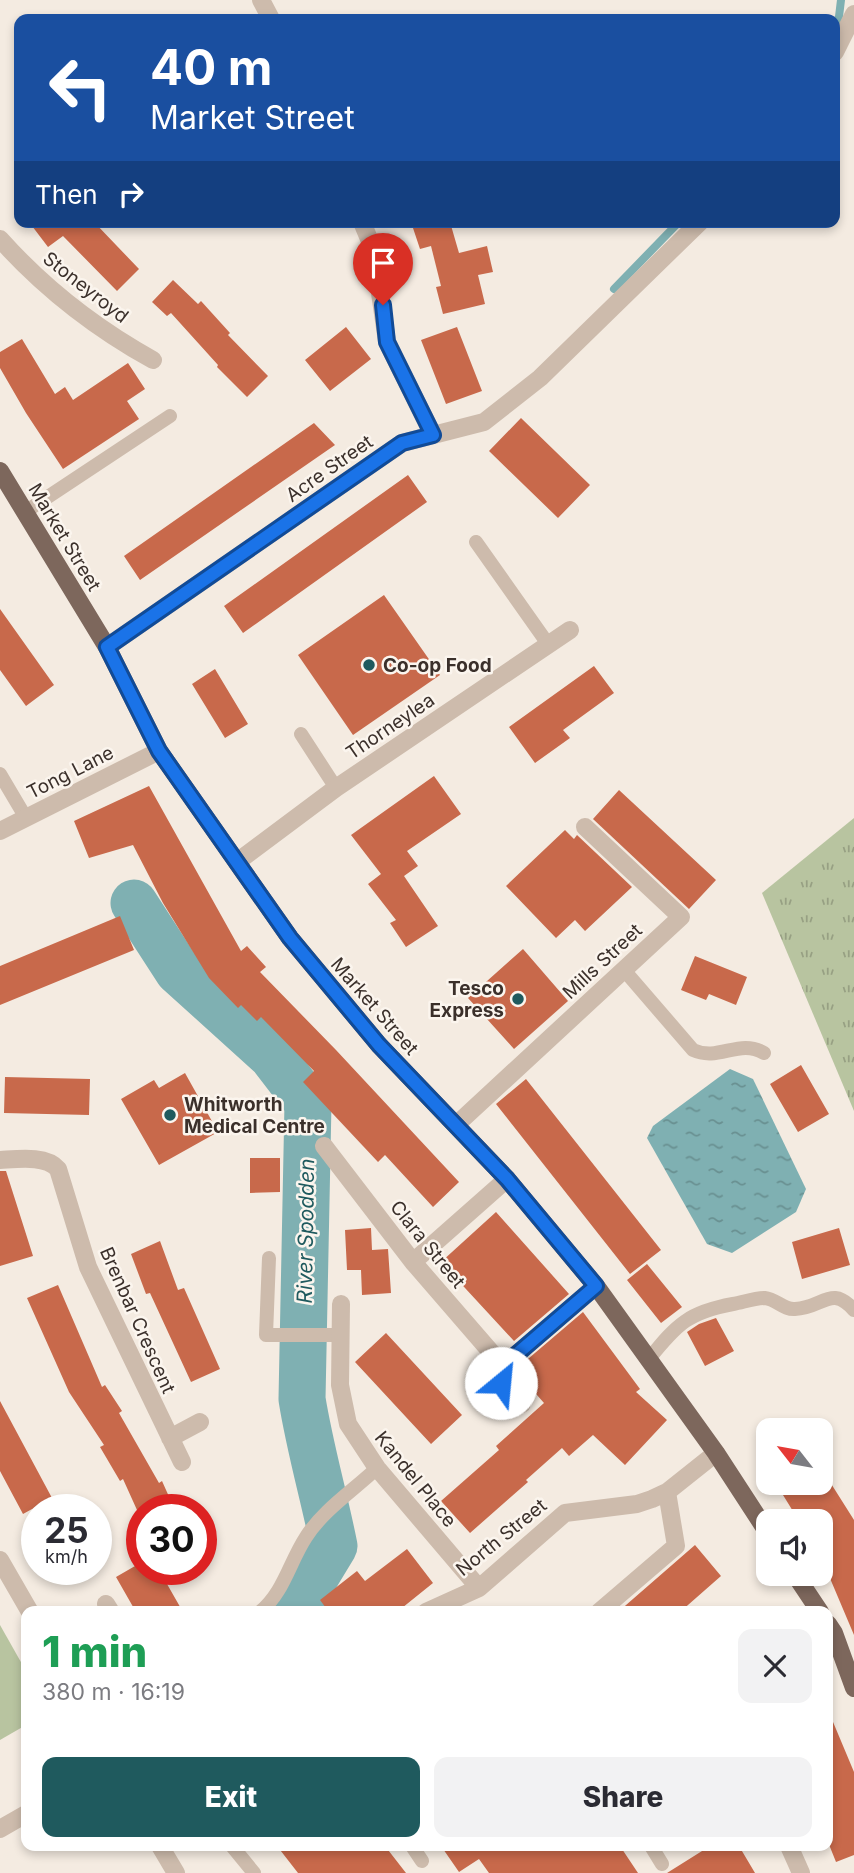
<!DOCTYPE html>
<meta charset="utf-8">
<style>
:root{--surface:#fff;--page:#f2f2f3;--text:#2b2b33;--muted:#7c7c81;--accent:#1f5a5e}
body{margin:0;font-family:Inter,sans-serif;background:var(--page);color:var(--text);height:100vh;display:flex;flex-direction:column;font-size:26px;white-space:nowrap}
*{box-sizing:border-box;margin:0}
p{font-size:23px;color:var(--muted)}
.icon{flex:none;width:38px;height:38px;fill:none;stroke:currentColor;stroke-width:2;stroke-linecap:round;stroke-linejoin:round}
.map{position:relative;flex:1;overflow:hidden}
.details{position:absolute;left:21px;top:1606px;width:812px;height:245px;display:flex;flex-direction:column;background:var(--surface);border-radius:14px;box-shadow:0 4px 10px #0003}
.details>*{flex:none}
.hud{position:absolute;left:14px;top:14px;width:826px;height:214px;border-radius:14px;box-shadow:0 4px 10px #0003;background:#1a4fa0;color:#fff;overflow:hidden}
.needle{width:46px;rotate:301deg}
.controls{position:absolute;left:756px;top:1418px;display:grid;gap:14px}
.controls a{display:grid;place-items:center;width:77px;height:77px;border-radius:14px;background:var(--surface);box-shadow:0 4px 10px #0003;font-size:35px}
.speed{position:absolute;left:21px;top:1494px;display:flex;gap:14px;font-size:35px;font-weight:700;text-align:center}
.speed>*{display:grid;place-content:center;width:91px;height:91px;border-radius:50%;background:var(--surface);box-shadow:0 4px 10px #0003;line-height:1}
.speed small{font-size:18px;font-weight:400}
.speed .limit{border:10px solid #d22;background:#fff;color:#111}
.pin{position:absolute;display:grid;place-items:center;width:60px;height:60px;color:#fff;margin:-72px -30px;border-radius:50% 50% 50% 0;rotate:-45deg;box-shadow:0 0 7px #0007}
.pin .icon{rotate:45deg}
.me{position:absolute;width:77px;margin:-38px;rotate:28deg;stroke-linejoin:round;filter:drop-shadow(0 0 5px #0008)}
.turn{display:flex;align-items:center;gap:24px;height:147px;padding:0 21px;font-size:32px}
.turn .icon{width:91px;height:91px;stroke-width:2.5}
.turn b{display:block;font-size:49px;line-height:60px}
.then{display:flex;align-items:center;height:66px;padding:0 21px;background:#0003;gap:14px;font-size:26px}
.round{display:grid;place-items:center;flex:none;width:74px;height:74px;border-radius:14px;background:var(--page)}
.summary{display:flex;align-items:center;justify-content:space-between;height:119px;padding:0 21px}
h1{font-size:42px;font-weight:800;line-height:52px;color:#1e9e55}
.action{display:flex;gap:14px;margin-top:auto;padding:14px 21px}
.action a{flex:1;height:80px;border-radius:14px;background:var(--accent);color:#fff;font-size:28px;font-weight:800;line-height:80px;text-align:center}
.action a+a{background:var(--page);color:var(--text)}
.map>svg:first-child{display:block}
.grass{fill:url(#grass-tufts)}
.pitch{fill:#b8c4a0}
.water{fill:url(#water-ripples)}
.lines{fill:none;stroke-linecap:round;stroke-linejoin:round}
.stream{stroke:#7fb0b2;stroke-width:8}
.river{stroke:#7fb0b2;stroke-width:47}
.building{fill:#c8694b}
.lane{stroke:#cdbbac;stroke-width:14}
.street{stroke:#cdbbac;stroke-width:18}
.primary{stroke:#7d675c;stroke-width:18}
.route-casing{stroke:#114b97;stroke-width:18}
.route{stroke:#1a73e8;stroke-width:12}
.poi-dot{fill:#1f5a5e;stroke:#fbf5ee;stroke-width:2.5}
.labels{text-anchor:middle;stroke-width:5;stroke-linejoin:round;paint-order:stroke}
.street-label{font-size:19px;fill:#3b302b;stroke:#fbf5ee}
.poi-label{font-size:19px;font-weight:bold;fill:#3b302b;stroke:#fbf5ee;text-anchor:start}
.water-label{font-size:21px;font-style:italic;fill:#1f5a5e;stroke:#fbf5ee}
</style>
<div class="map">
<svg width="854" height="1873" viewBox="0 0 854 1873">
<defs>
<pattern id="grass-tufts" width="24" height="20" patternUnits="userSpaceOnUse" patternTransform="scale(1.75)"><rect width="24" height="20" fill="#b8c4a0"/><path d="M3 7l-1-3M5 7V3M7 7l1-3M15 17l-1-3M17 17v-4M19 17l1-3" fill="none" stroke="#97a083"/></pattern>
<pattern id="water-ripples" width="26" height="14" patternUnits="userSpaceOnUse" patternTransform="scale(1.75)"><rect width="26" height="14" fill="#7fb0b2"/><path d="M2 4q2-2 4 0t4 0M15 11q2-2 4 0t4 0" fill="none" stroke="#699091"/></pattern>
</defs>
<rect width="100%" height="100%" fill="#f4ebe1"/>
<path class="grass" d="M854 818V1111L762 893Z"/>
<path class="pitch" d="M0 1625 26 1671V1725L0 1740Z"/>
<path class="water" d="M730 1069 753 1079 806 1189 796 1212 732 1253 707 1244 647 1138 653 1126Z"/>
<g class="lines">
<path class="stream" d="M835 33 838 25 841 0
M614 289 679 222"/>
<path class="river" d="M134 903 178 971 272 1056 308 1103 302 1399C310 1449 324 1496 334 1546L294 1612"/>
</g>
<path class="building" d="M29 222H94L139 269 117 291 63 236 48 247Z
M411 222H450L459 253 487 246 493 272 478 275 485 304 443 314 436 287 441 286 431 246 420 249Z
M173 280 198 304 201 301 230 333 228 335 268 376 247 397 217 367 218 365 171 313 167 316 152 302Z
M346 327 371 359 330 391 305 360Z
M457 327 482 391 446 404 421 340Z
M22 339 55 394 65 387 73 400 128 363 145 389 127 401 139 419 63 469 26 413 0 368V352Z
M521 418 590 485 558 518 489 451Z
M314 423 335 445 140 580 124 556Z
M408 475 427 502 243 633 224 606Z
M384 595 440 675 353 735 298 655Z
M0 609 54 685 26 706 0 670Z
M594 666 614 693 563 730 570 738 535 763 509 727Z
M215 669 248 724 225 738 192 684Z
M434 776 461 814 407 851 418 866 404 876 438 926 406 947 390 923 396 920 368 884 381 874 351 835Z
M149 786 241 951 247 946 266 967 260 972 336 1050 459 1182 433 1207 385 1155 378 1162 303 1082 314 1071 261 1017 257 1021 241 1005 238 1008 209 978 163 903 133 845 89 858 74 821Z
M619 790 716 880 689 909 593 819Z
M565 830 574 839 577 835 632 887 585 931 575 920 556 938 506 886Z
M120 916 134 950 0 1005V966Z
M523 949 568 1001 514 1049 468 998Z
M695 956 747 977 736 1005 709 994 706 1000 681 990Z
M801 1065 829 1114 798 1132 770 1084Z
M185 1073 218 1132 159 1165 121 1099 154 1080 159 1088Z
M5 1077 90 1079 89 1115 4 1113Z
M526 1079 661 1250 630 1274 496 1104Z
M250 1158H280V1192L250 1193Z
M0 1171H6L33 1256 0 1266Z
M496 1212 569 1294 514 1341 441 1262Z
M371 1228 372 1250 388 1249 391 1293 362 1295 361 1270H347L345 1230Z
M839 1228 850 1265 802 1279 792 1242Z
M160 1241 178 1290 184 1288 220 1369 191 1382 150 1293 146 1294 131 1254Z
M647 1264 682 1307 661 1323 627 1280Z
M58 1285 102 1387 105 1385 122 1411 119 1413 159 1483 162 1481 175 1510H137L123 1479 120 1481 100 1447 104 1445 69 1392 27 1298Z
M583 1312 640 1389 636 1392 667 1420 625 1465 593 1435 569 1456 562 1448 526 1480 528 1482 470 1533 441 1501 499 1450 496 1446 544 1403 515 1370Z
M716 1318 734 1351 705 1366 687 1332 699 1324Z
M386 1333 462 1415 431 1444 355 1362Z
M0 1401 52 1498 23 1514 0 1471Z
M775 1482H830L854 1520V1635L821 1557V1521H799Z
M695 1545 721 1576 680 1612H618Z
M407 1549 433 1583 397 1612H329L320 1600 357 1571 365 1581Z
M142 1562V1570H159L183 1612H136L116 1577Z
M828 1710 854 1772V1855L836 1862 828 1842Z
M277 1846H385L406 1873H298Z
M441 1846H620L638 1873H489L479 1859 459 1872Z
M710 1846H739L755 1873H667Z"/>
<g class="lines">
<path class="lane" d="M25 512 170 416
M476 542 548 644
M301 734 336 788
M0 774 26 818
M624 970 693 1050C719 1062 739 1038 764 1053
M269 1258 266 1335H341
M649 1359C677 1324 689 1312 733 1304 744 1302 754 1298 765 1298 776 1299 784 1310 795 1309 823 1308 831 1284 854 1310
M260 1612C284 1592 289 1563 306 1537 323 1510 354 1490 377 1468
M232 1846 254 1873
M412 1846 422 1861
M651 1846 662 1864"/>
<path class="street" d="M261 0 271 19
M835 52 854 14
M362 222 374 251 387 342 433 435
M0 239C43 287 97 329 153 360
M107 647 402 443 484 422 540 378 700 222
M0 831 159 751
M237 862 336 788 570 630
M456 1125 681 917 585 827
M324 1146 413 1262 503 1366
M0 1160C18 1159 46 1155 58 1169L88 1267 182 1462
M413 1262 507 1179
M341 1304 340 1385 348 1424 377 1468 479 1588
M522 1404 501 1383 499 1374 503 1366 596 1286
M170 1438 200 1422
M0 1560 30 1612
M106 1604 111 1612
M426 1612 479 1588 565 1513 637 1504 652 1499 667 1492 716 1453
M599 1612 676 1546 667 1492
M0 1829 26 1814
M160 1846 176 1873
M789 1846 801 1873"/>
<path class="primary" d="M0 471 107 647 159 751 290 938 379 1045 507 1179 596 1286 716 1453 768 1533
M794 1573 820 1612
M828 1624 834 1633 854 1688"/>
</g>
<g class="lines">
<defs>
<path id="route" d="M383 305 387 342 433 435 402 443 107 647 159 751 290 938 379 1045 507 1179 596 1286 503 1366 499 1374 501 1383"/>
</defs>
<use href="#route" class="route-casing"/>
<use href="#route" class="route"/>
</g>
<g class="poi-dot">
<circle cx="369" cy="665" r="7"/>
<circle cx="518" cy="999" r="7"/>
<circle cx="170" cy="1115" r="7"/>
</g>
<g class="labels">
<g class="street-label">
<text transform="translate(86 287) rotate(38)" y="7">Stoneyroyd</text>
<text transform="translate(329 468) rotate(-35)" y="7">Acre Street</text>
<text transform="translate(65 537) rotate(59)" y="7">Market Street</text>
<text transform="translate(390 726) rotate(-34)" y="7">Thorneylea</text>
<text transform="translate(70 772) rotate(-27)" y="7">Tong Lane</text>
<text transform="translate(602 961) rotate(-43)" y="7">Mills Street</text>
<text transform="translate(375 1006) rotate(49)" y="7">Market Street</text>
<text transform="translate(428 1244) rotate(51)" y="7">Clara Street</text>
<text transform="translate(138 1320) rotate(66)" y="7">Brenbar Crescent</text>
<text transform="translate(416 1479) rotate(51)" y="7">Kandel Place</text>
<text transform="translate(501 1537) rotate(-39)" y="7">North Street</text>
</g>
<g class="poi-label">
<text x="383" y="672">Co-op Food</text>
<text x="504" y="995" text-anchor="end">Tesco<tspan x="504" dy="22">Express</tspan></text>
<text x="184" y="1111">Whitworth<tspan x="184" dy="22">Medical Centre</tspan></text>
</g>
<g class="water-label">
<text transform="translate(306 1231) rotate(-89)" y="7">River Spodden</text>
</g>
</g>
</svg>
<div class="controls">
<a><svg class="needle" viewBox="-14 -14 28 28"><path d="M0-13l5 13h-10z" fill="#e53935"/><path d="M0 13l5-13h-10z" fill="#7c7c81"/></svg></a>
<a><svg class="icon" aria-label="sound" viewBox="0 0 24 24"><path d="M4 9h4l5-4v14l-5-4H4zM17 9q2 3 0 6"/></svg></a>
</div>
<div class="speed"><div>25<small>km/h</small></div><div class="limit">30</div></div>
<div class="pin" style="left:383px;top:305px;background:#d93025"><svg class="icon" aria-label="arrive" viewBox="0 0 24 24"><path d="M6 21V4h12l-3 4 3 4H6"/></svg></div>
<svg class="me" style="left:501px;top:1383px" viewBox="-20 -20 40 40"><circle r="19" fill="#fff"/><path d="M0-13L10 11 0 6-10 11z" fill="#1a73e8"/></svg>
<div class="hud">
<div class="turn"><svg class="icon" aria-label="left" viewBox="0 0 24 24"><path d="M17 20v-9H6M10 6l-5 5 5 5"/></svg><div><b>40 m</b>Market Street</div></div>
<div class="then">Then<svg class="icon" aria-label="right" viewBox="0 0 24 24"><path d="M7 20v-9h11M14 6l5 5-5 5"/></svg></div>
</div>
<section class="details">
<div class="summary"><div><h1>1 min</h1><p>380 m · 16:19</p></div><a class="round"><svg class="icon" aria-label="close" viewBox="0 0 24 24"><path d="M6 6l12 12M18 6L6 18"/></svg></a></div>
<div class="action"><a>Exit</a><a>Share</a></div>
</section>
</div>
